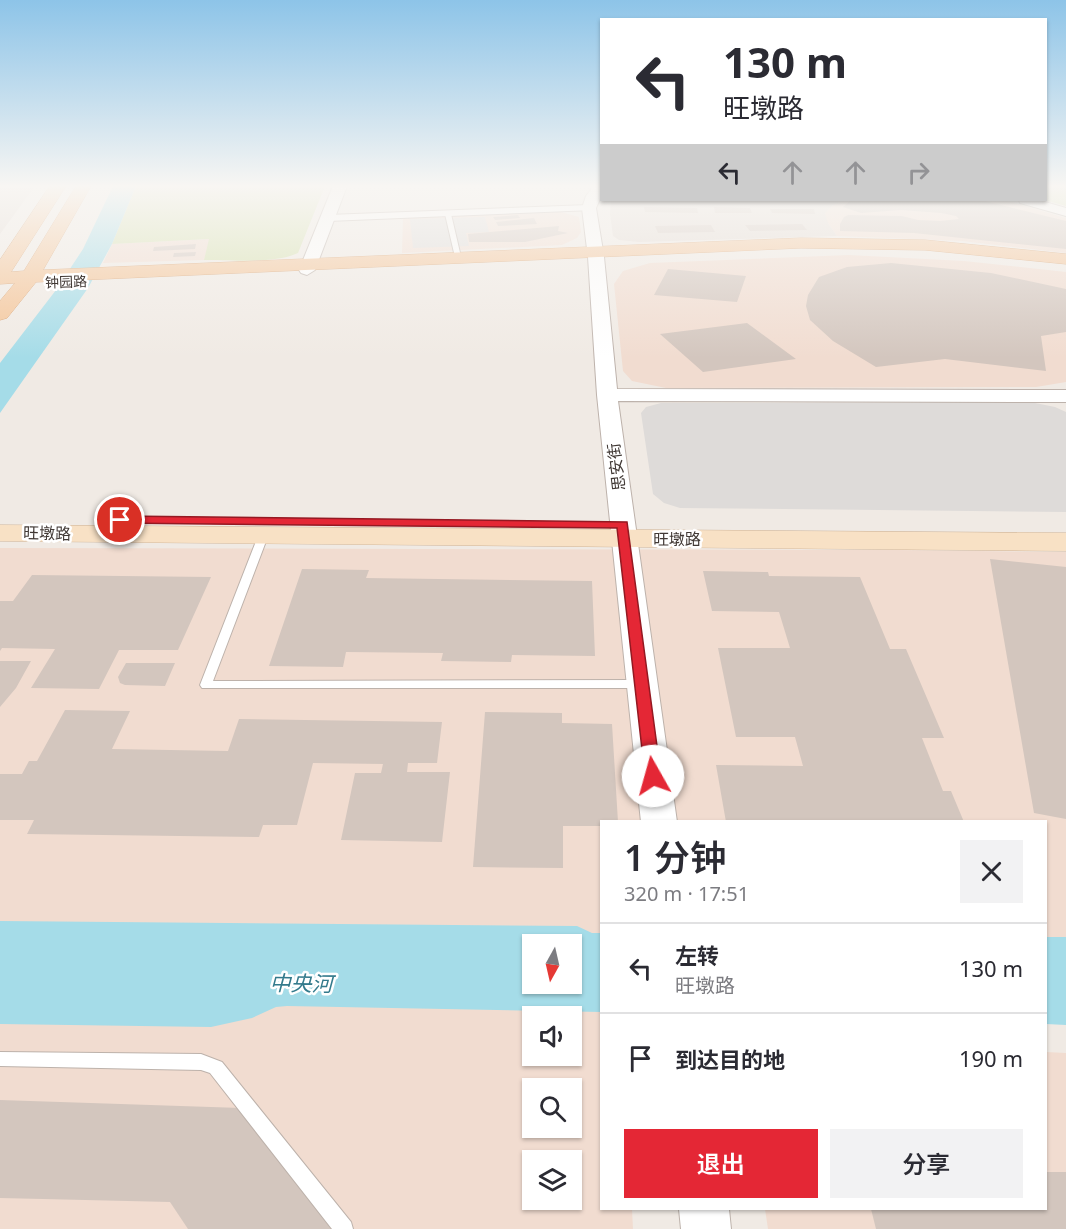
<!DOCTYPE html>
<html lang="zh">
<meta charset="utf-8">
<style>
:root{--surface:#fff;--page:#f2f2f3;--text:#2b2b33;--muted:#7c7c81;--line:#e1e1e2;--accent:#e42735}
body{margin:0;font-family:"Noto Sans","Noto Sans SC",sans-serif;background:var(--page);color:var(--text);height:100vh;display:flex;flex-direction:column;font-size:22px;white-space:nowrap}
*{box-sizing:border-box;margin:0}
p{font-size:20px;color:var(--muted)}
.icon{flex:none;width:33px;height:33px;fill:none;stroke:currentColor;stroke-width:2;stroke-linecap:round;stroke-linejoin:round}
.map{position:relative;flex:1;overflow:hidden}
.side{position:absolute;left:600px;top:820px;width:447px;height:390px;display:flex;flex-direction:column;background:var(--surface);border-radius:0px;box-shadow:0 2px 4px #0004}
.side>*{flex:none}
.top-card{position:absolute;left:600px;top:18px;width:447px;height:183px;border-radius:0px;box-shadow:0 2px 4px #0004;background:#fff;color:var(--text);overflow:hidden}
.needle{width:39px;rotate:188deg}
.tools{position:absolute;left:522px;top:934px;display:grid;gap:12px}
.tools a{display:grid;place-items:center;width:60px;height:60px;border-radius:0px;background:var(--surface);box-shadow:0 2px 4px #0004;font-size:30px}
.pin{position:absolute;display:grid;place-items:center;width:51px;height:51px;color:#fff;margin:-26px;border:3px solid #fff;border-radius:50%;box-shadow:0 2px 6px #0007}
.me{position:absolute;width:66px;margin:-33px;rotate:353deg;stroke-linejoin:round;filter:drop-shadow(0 0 4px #0008)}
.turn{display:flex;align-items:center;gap:21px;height:126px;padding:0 24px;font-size:27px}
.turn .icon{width:78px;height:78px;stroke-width:2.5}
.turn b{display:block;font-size:42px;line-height:51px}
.lanes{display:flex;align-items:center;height:57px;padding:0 24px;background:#0003;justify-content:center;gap:30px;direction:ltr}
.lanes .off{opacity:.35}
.round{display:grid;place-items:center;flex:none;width:63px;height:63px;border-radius:0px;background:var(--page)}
.head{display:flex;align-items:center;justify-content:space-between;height:102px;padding:0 24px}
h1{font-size:36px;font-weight:600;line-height:45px}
.cta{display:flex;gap:12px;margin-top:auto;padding:12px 24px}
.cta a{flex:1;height:69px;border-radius:0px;background:var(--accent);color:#fff;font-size:24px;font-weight:600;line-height:69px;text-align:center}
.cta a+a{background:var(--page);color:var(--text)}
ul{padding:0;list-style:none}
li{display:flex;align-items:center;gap:18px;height:90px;padding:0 24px;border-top:2px solid var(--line)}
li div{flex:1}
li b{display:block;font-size:22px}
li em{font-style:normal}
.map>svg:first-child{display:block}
.residential{fill:#e3dad3}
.commercial{fill:#f1dcd0;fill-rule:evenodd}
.green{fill:#d6e1b0}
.parking{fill:#dedbd9}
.water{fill:#a5dce8;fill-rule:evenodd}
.building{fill:#d3c6be}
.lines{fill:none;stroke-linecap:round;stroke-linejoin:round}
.service-casing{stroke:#bdb2ab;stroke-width:2}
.minor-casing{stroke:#bdb2ab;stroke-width:2}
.tertiary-casing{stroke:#bdb2ab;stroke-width:2}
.secondary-casing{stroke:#cfb59a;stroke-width:1}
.primary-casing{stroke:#d69e6c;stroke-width:1}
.service{fill:#fff;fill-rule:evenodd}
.minor{fill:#fff;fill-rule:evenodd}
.tertiary{fill:#fff;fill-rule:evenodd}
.secondary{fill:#f8e1c5;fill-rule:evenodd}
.primary{fill:#f4c599;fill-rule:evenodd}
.route{fill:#e42735;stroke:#941922;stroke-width:1.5}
.labels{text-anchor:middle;stroke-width:5;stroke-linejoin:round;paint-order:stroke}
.far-street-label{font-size:14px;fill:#413935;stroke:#fff}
.street-label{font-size:16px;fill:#413935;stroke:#fff}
.near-water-label{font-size:21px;font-style:italic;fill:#337a8c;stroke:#fff}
</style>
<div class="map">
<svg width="1066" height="1229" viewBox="0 0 1066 1229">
<rect width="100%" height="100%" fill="#f0eae4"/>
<path class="residential" d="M0 186H35L0 234Z
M611 200H843L832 206 828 223 837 236 639 242 619 240 613 236 610 214Z"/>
<path class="commercial" d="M843 200H1004L1066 218V253L962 241 837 236 828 223 825 213 832 206Z
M561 212 579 217 581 232 577 238 562 245 402 253 403 218Z
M210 239 204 260 103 263 112 244Z
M849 255 964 261 1066 272V382L1036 387 666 388 632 381 623 371 614 284 623 271 650 263Z
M0 548 898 550 1066 552V937H1046V822H602V1209H632L633 1229H0ZM532 945H572V984H532ZM532 1017H572V1056H532ZM532 1089H572V1128H532ZM532 1161H572V1200H532Z
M1046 1052 1066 1053V1229H768L765 1209H1046Z"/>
<path class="green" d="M136 186H325L298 253C275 264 230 260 204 260L209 239 112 244Z
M1046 186H1066V206L1044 200Z"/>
<path class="parking" d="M485 217 489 232 466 233 469 246 413 248 410 219Z
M661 403 1030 402 1055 407 1066 412V512L680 508 664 503 653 494 641 413 646 407Z"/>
<path class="water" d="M113 186H136L112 244 88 288 0 413V363L56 290 83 249Z
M0 921 577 926 592 933H601V1012L287 1006 276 1007 252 1018 211 1027 0 1024ZM532 945H572V984H532Z
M1046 937H1066V1025L1046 1024Z"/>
<path class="building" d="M851 200 985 201 1066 221V249L914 233 840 231V224L844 217 848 215 902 216 918 220 940 221 959 219 956 216 941 213 901 210 861 213 843 207Z
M644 207 697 208 698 213 645 212Z
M714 207 750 208 752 213H715Z
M770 209H814L815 214 772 213Z
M518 215 520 218 495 220 493 217Z
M534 218 537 224 498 226 496 222Z
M802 224 807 230 750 231 745 225Z
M711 225 715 232 658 233 655 226Z
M559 226 558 231 568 233 525 242H469L468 234Z
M196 244 195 249 153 251 154 247Z
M196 252 195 256 173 257 174 253Z
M891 263 991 273 1066 289V332L1041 336 1046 371 945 359 876 367 833 341 810 320 806 306 808 295 819 277 847 267Z
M668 269 746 276 737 302 654 295Z
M747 323 796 359 703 372 660 334Z
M990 559 1066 567V819L1034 813Z
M302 569 369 570 366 578 592 581 595 656 512 655 511 662 441 661 443 653 346 652 343 667 269 666Z
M703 571 768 572 769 576 860 577 890 649H906L944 738H922L943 791H951L964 822H726L716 765 803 766 795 737H736L718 648H790L779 612 712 611Z
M32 575 211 577 178 650H119L99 689 31 688 55 649 2 648 0 651V601H13Z
M0 661H31L16 688 0 707Z
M126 663H175L165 686 125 685 120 683 118 677Z
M65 710 130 711 112 749 228 751 239 719 442 722 437 763H408L407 772H450L442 842 341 840 355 773H381L383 764 313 763 297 825H263L259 837 27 834 34 820H0V774H22L29 761H37Z
M485 712 562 713V723L612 724 618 822H602V826H563V868L473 867Z
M0 1100 241 1108 334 1229H188L170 1202 0 1198Z
M1046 1172H1066V1229H876L871 1209H1046Z"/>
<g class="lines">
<defs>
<path id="service" d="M448 212 451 214 461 257 458 259 455 257 445 214Z
M263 533 268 536 213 681 641 680 647 684 641 688H202L200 685 258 536Z
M0 1052 201 1054 222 1062 351 1222 353 1229H332L210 1073 201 1070 0 1066Z"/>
<path id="minor" d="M589 205 593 206V210L328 221 322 218 328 215Z"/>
<path id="tertiary" d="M333 186H347L315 270 307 275 301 273 299 270Z
M594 186H602V194L596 208 604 257 617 389 1066 390V402L618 401 677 822H641L597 395 588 257 582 208 586 196Z
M1019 200H1038L1066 208V216L1020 203Z
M679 1209H729L731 1229H681Z"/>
<path id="secondary" d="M0 525 1066 533V551L0 541Z"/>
<path id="primary" d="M50 186H66L11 272 24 271 76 186H91L43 270 801 238 925 240 1066 254V264L925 250 801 248 36 282 7 318 0 320V301L15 283 0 284V260Z"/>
</defs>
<use href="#service" class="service-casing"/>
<use href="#minor" class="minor-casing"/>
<use href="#tertiary" class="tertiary-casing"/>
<use href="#secondary" class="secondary-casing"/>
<use href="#primary" class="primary-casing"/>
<use href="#service" class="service"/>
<use href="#minor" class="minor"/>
<use href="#tertiary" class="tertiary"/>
<use href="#secondary" class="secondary"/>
<use href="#primary" class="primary"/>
</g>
<linearGradient id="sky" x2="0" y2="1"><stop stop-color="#8dc4e8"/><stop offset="0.52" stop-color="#f8f6f3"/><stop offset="1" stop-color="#f8f6f3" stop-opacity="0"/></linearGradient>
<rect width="1066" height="358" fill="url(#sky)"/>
<path class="route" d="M120 516 627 522 661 776 659 780H647L645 776 617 528 115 523 114 520Z"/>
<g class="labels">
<g class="far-street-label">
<text transform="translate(66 282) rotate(-2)" y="5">钟园路</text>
</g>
<g class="street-label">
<text transform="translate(616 467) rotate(-97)" y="6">思安街</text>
<text transform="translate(47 533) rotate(1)" y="6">旺墩路</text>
<text x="677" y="545">旺墩路</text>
</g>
<g class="near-water-label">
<text transform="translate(301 984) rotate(1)" y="7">中央河</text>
</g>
</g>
</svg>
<div class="tools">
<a><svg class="needle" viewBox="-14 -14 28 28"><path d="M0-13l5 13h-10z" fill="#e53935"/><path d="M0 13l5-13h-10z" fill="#7c7c81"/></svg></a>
<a><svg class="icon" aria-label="sound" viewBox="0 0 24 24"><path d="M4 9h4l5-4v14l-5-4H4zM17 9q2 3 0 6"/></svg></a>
<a><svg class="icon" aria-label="search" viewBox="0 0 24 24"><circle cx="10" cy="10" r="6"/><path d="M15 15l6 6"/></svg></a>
<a><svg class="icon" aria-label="layers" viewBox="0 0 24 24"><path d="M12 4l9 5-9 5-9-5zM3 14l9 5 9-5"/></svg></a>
</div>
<div class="pin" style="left:120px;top:520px;background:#d93025"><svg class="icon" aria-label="arrive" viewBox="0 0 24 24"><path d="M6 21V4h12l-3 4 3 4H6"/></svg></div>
<svg class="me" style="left:653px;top:776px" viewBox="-20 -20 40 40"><circle r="19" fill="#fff"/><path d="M0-13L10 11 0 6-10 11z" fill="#e42735"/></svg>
<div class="top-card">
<div class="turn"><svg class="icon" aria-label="left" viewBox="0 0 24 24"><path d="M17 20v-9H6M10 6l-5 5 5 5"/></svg><div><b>130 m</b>旺墩路</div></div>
<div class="lanes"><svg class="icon" aria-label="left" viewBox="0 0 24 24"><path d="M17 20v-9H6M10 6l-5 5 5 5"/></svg><svg class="icon off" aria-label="ahead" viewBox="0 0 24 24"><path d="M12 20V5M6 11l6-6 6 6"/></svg><svg class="icon off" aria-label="ahead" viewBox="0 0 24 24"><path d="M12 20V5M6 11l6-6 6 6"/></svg><svg class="icon off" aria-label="right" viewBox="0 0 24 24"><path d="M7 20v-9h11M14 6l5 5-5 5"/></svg></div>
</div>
<section class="side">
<div class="head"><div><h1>1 分钟</h1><p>320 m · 17:51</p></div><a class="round"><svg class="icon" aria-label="close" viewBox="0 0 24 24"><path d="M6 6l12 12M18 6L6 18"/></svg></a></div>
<ul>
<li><svg class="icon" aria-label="left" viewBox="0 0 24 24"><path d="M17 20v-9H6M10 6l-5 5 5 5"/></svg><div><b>左转</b><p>旺墩路</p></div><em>130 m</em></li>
<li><svg class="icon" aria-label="arrive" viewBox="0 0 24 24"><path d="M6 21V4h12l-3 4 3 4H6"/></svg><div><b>到达目的地</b></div><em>190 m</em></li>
</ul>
<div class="cta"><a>退出</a><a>分享</a></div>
</section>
</div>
